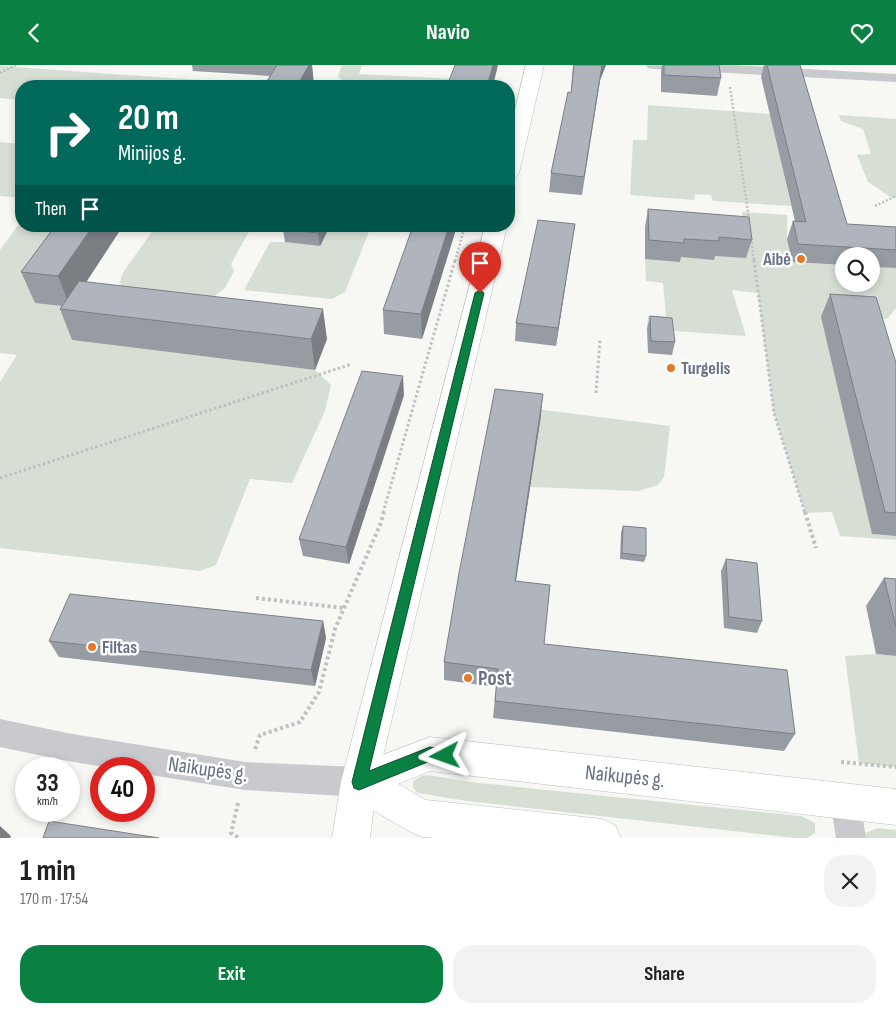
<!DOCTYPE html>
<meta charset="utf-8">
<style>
:root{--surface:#fff;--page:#f2f2f2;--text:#222;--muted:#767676;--accent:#0b8043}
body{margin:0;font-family:"Sofia Sans Condensed",sans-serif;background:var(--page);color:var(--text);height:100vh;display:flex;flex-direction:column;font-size:19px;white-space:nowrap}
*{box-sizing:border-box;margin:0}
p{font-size:16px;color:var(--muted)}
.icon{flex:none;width:28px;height:28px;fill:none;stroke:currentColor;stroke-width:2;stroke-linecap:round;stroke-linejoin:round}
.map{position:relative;height:773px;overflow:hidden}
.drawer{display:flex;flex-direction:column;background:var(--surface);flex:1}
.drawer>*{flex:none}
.banner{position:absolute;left:15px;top:15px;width:500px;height:152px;border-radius:20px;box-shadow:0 2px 8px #0003;background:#00695c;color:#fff;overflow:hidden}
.buttons{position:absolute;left:835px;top:182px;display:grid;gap:10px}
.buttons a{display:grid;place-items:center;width:45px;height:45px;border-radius:50%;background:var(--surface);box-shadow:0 2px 8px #0003;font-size:25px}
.speed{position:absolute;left:15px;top:692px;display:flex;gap:10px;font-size:25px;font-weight:700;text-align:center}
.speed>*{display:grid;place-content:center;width:65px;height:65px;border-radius:50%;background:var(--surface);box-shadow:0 2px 8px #0003;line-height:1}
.speed small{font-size:12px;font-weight:400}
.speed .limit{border:8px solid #d22;background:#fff;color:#111}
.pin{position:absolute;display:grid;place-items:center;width:42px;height:42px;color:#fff;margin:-51px -21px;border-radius:50% 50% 50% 0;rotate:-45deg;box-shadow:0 0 5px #0007}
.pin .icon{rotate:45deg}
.me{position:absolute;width:55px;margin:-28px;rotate:266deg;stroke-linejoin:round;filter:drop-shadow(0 0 4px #0008)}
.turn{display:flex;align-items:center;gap:18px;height:105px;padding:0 20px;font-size:22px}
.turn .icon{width:65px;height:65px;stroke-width:2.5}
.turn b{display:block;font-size:35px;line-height:42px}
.then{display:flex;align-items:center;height:48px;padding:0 20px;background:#0003;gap:10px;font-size:19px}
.round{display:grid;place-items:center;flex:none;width:52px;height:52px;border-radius:20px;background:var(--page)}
.overview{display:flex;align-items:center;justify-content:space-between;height:85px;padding:0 20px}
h1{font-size:30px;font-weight:700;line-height:38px}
.cta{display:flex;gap:10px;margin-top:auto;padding:10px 20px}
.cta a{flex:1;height:58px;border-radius:20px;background:var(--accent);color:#fff;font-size:20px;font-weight:700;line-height:58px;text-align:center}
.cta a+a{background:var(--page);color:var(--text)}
header{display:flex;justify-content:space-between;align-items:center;height:65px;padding:0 20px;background:var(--accent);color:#fff;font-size:22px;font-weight:700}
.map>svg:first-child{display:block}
.green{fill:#d7dfd5}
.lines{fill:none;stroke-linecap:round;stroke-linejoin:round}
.secondary-casing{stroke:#babdc2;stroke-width:1}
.primary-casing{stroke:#b8bbc0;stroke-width:1}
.path-far2{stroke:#bfc0c3;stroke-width:2.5;stroke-dasharray:2 2;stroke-linecap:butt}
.path-far1{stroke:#bfc0c3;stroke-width:3;stroke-dasharray:2.5 2.5;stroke-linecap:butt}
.path{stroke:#bfc0c3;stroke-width:4;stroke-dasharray:3 3;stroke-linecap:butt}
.street{fill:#c8cace;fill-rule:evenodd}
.secondary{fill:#fff;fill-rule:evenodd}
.primary{fill:#fff;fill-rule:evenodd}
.wall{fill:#979ca3}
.shaded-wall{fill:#7b7f84}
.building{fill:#b0b5bd;stroke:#7b7f84}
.route{fill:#0b8043;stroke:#07532c}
.poi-dot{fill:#e47a27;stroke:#fff;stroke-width:2}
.labels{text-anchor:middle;stroke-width:5;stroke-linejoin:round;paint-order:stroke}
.poi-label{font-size:18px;font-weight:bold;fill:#667185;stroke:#fff;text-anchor:start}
.near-poi-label{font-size:21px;font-weight:bold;fill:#667185;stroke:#fff;text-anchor:start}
.near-street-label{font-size:21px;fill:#667185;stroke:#fff}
</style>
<header><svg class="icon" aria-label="back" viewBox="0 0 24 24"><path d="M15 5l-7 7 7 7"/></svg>Navio<svg class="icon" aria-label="heart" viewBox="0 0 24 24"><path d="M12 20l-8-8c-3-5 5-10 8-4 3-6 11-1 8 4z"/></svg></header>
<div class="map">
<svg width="896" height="773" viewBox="0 0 896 773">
<rect width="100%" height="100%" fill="#f7f7f4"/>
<path class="green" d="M342 0H362L359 9 496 16 495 21H408L344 16 338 12Z
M0 1 285 21H21V35L0 33Z
M648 40 770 49 791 141 713 136 711 130 695 129 694 135 630 130 633 75H647Z
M839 50 896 54V133H892L868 117 857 90 871 89 863 64 841 56Z
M0 77 21 79V133L0 131Z
M742 147 787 150V174L792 197 844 200V219H871V202L896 203V243L887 254 865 255 872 469 896 471V475L840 471 832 447 805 448 774 348 758 228 732 225 746 271 647 264 648 251 666 252 663 218 646 216 645 189 680 192 714 191 743 171Z
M21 156V161H88L35 237 70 242 73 275 315 305 331 320 325 346 292 418 250 414 216 500 200 506 0 483V317L17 290 0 288V185Z
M156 161H252L231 199 234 206 225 223 208 236 128 227 120 218 122 209Z
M330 161H391L370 164 345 227 332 234 244 225 270 177H285Z
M497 339 670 361 664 412 658 420 639 426 530 422 540 350Z
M876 589 896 591V702L859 698 845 591Z
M428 710 470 717 801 751 815 758V768L808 773H795L467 736 418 728 413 723V716L421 711Z
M877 763 896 765V773H861L862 770Z"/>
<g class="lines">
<defs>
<path id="secondary" d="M430 672 896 724V760L430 706 398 719 426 735 602 754 615 760 621 773H435L422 772 409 766 346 730 341 717 346 704Z"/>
<path id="primary" d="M526 0H544L519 108 516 112 509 114V69Z
M485 161H507L377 717 370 773H332L341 717Z"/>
</defs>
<use href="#secondary" class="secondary-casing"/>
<use href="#primary" class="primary-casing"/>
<path class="path-far2" d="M0 8 16 0
M730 22 749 154
M875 141 896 131
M751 173 754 196
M455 196 465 161"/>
<path class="path-far1" d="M754 195 774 348 805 448
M596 328 600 275
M0 413 352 299
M383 448 455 195"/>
<path class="path" d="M805 447 816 483
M256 533 344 543
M255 684 260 670 300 657 319 627 335 564 380 460 384 447
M841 697 896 702
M238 738 231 768 239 773"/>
<path class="street" d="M646 0H734L896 9V17L653 4 648 3Z
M0 654 72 669 245 697 359 702 369 707 374 717 369 727 359 732 245 725 144 709V704C95 704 48 692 0 682Z
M845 721 856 725 860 736 866 773H836L830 736 834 725Z"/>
<use href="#secondary" class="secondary"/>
<use href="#primary" class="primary"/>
</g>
<path class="wall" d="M192 0H312L314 21H264L270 11 193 6Z
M573 0H606L600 15 582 130 549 127 551 108 571 28Z
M662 0H719L721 13 717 31 661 27V6Z
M764 0H800L847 159 896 162V203L871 202V191H844V200L792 197 787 174 793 156H795L761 12Z
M648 144 752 175 746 193 715 191 714 195 681 192 680 197 645 194V162Z
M575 159 556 281 515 276 516 258Z
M55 161 87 217 327 274 315 305 72 275 60 244 62 241 35 238 21 207Z
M285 161H330L320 181 285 177 283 164Z
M457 161 422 274 384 269 383 245Z
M830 229 896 298V471L872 469 821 252Z
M650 251 675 277 672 290 648 288 647 264Z
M404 330 349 499 303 491 299 474Z
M541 350 516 516 544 579 795 669 784 686 493 653 496 622 444 615V597Z
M623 461 646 491 644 497 620 494 621 467Z
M726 494 762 556 757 568 724 563 721 506Z
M884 513 896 514V591L876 589 866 541Z
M323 556 326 573 315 621 59 592 49 576Z"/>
<path class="shaded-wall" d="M309 0H312L314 21H297Z
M493 0H498L493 21H487Z
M602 0H606L600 15 582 130Z
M575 159 572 177 556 281 558 263Z
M93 161H123L70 242 58 211Z
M322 161H330L320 181 318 168Z
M449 161H457L422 274 421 249Z
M323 244 327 274 315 305 311 274Z
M403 311 404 330 349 499 346 482Z
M543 329 541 350 513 534 515 516Z
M323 556 326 573 315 621 311 605Z
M0 761 11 771 10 773H0Z"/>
<path class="building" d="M277 0H309L297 21H264Z
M455 0H493L487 21H447Z
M574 0H602L584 112 551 108 568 27 571 28Z
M664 0H719L721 13 664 10Z
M767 0H800L847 159 896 162V185L798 179 793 156 806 157Z
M648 144 749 152 752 175 719 172V176L684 174V178L649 175Z
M538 155 575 159 558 263 516 258Z
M55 161H93L58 211 21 207Z
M285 161H322L318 168 283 164Z
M413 161H449L421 249 383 245Z
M79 216 323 244 311 274 60 244Z
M830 229 876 232 896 298V448L885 447Z
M650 251 672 253 675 277 651 276Z
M362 306 403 311 346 482 299 474Z
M495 324 543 329 515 516 550 520 544 579 787 605 795 669 495 636 498 604 444 597 459 508Z
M623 461 646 463V491L622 488Z
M726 494 757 498 762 556 729 552Z
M884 513 896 514V562Z
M70 529 323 556 311 605 49 576Z
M49 756 159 773H43Z"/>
<path class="route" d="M480 225 484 228 369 706 430 682 450 686 452 691 450 696 445 698 430 696 359 725 354 723 352 717 475 228Z"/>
<g class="poi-dot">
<circle cx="801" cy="194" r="5"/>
<circle cx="671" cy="303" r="5"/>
<circle cx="92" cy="582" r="5"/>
<circle cx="468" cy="613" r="5"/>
</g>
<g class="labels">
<g class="poi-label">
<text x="791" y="200" text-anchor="end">Aibė</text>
<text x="681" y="309">Turgelis</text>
<text x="102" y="588">Filtas</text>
</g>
<g class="near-poi-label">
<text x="478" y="620">Post</text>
</g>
<g class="near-street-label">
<text transform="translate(208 704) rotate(8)" y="7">Naikupės g.</text>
<text transform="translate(625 711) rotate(6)" y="7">Naikupės g.</text>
</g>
</g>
</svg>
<div class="buttons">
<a><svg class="icon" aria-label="search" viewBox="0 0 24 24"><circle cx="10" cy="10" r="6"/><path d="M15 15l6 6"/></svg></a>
</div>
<div class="speed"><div>33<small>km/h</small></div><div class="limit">40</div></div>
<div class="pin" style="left:480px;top:228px;background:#d93025"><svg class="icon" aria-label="arrive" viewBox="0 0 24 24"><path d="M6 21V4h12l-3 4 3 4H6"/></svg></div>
<svg class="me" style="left:445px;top:691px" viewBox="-20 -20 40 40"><path d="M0-17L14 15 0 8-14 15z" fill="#0b8043" stroke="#fff" stroke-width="4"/></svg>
<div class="banner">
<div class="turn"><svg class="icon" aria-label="right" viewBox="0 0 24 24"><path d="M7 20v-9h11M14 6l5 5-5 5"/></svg><div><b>20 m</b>Minijos g.</div></div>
<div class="then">Then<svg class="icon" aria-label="arrive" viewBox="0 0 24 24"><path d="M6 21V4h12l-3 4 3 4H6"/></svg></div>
</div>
</div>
<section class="drawer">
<div class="overview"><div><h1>1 min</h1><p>170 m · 17:54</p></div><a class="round"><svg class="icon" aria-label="close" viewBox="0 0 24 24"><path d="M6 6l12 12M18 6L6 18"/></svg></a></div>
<div class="cta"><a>Exit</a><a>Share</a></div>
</section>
